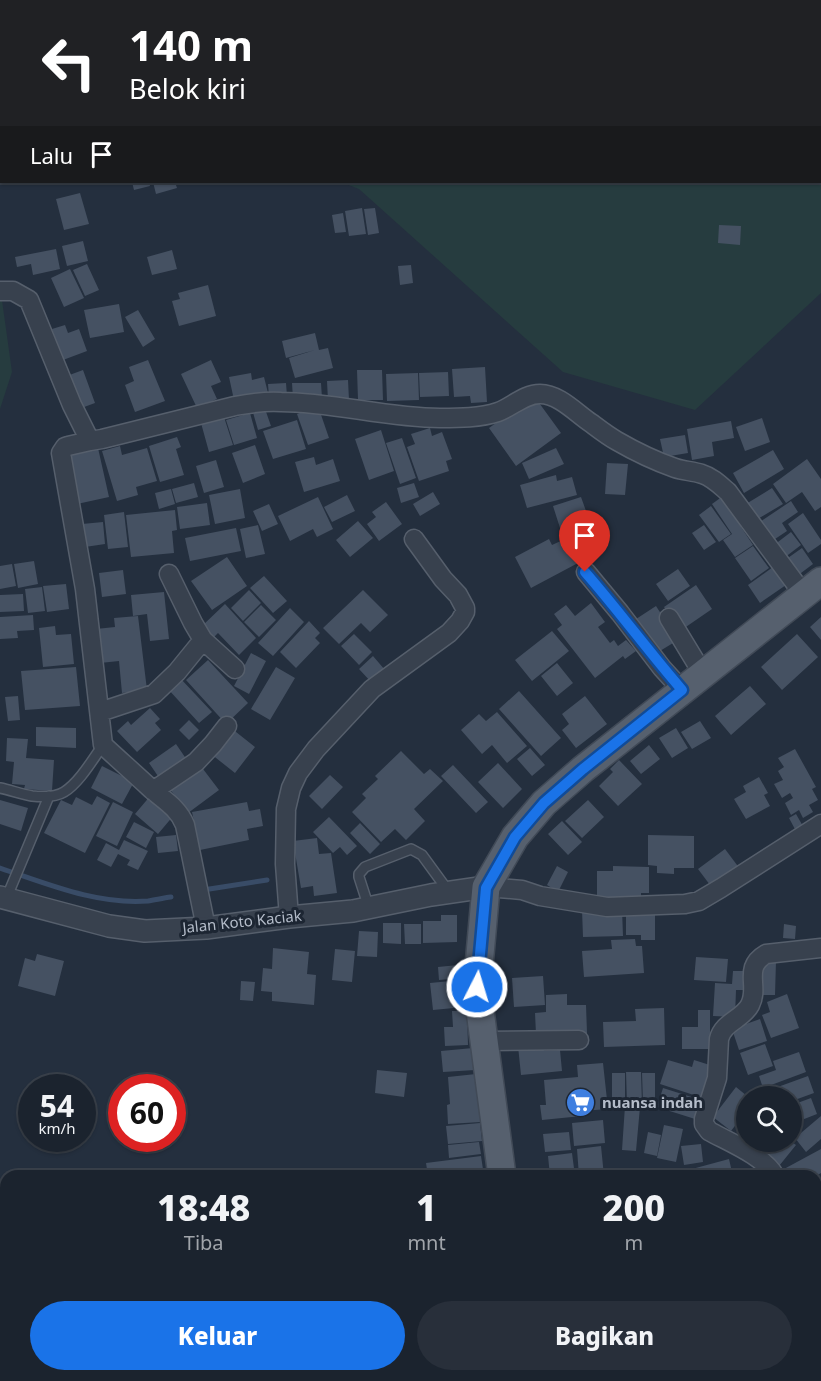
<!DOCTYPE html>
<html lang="id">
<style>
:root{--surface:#1b232e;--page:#282f3a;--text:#f1f3f6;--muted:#a0a4aa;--line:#39404a;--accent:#1a73e8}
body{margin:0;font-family:"Noto Sans",sans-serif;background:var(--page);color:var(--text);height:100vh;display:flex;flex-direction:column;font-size:22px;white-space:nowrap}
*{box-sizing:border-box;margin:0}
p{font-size:20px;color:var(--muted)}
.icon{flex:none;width:33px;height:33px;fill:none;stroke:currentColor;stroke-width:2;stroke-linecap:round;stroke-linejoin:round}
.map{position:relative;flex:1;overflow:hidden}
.panel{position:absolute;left:0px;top:1170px;width:822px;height:212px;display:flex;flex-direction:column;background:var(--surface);border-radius:18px 18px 0 0;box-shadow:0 2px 4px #0004,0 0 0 2px var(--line)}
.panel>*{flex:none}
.guide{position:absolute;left:0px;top:0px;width:822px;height:183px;box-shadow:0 2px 4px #0004,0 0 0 2px var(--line);background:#202124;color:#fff;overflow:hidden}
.buttons{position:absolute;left:736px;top:1086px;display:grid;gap:12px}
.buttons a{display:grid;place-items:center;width:66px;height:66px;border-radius:50%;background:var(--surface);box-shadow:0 2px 4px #0004,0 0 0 2px var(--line);font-size:30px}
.speed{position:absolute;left:18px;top:1074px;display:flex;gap:12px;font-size:30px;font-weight:700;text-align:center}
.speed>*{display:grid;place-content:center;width:78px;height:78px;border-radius:50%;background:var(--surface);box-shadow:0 2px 4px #0004,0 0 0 2px var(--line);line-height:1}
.speed small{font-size:15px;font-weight:400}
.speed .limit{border:9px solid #d22;background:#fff;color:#111}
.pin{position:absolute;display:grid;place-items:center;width:51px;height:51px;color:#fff;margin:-62px -26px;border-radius:50% 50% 50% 0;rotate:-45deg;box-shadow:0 0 6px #0007}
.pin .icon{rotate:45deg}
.me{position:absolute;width:66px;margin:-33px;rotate:5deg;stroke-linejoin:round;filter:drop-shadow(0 0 4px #0008)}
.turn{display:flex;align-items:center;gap:21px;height:126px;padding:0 30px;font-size:27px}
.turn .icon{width:78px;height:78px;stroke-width:2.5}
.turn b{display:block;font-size:42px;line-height:51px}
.then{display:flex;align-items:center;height:57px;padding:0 30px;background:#0003;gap:12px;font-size:22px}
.eta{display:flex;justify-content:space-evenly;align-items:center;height:102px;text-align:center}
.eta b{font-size:36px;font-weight:800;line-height:42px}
.action{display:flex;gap:12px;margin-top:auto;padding:12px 30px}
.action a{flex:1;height:69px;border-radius:36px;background:var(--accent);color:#fff;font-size:24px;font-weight:800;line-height:69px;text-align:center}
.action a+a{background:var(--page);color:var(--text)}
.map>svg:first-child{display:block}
.green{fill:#263c3f}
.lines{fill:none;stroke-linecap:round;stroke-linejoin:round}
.stream{stroke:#394c67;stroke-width:5}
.building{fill:#455162}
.service-casing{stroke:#565f6c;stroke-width:12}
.minor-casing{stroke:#565f6c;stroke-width:21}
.tertiary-casing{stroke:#565f6c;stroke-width:24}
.primary-casing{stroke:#414a57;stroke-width:30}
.service{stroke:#38414e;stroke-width:9}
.minor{stroke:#38414e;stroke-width:18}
.tertiary{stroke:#38414e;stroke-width:21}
.primary{stroke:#56606e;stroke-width:27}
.route-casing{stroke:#114b97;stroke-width:15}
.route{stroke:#1a73e8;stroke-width:10}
.labels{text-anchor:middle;stroke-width:6;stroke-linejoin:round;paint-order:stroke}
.street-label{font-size:15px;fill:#b4bcc9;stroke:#1d2633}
.poi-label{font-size:15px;font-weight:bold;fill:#b4bcc9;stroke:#1d2633;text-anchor:start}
</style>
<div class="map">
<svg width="821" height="1381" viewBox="0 0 821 1381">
<rect width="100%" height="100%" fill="#242f3e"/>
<path class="green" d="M0 0H821V293L695 410 563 372 359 189 341 182H820V2H2V150L0 151Z
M0 286 12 372 0 409Z"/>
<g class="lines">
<path class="stream" d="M0 868C48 884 97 905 148 901 155 900 163 898 171 897
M203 890 267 880"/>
</g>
<path class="building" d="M132 182H149L150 186 134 190Z
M153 182H175L177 188 156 194Z
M80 193 89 224 64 230 56 199Z
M362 208 366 234 349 236 345 211Z
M375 208 379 233 368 235 364 209Z
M343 213 346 232 335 233 332 215Z
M719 225 741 226 740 245 718 243Z
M83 241 88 261 67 266 62 246Z
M56 249 60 269 33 275 31 264 17 267 15 257Z
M172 250 177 269 152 275 147 257Z
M87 264 99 290 85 296 73 270Z
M411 265 413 283 400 285 398 266Z
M70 269 84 298 64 307 51 278Z
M208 285 216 316 179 326 172 301 180 299 178 293Z
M119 304 124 332 90 338 84 310Z
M138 310 155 339 143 347 125 317Z
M65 325 68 333 79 329 87 351 63 360 52 329Z
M315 333 319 350 328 348 333 368 295 378 289 358 315 350 286 358 282 341Z
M148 360 165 401 135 412 125 385 134 381 129 367Z
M211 360 221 382 211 386 217 399 197 408 181 374Z
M485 367 487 402 471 403 470 396 454 397 452 369Z
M83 370 95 403 76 410 64 377Z
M357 370H382L383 400H358Z
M448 372 449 396 420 397 419 373Z
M251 373 252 380 264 377 268 393 234 400 229 377Z
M418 373 419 400 387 401 386 374Z
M348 380 349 400 328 401 327 381Z
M286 383 287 396 269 397 268 384Z
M292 383H321L322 398 293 399Z
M537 400 561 433 516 466 489 428 522 404 525 408Z
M264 406 271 426 258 430 252 409Z
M318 406 329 438 308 445 297 414Z
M250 413 257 438 234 445 226 420Z
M224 417 233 445 209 452 201 423Z
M762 418 770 442 745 451 736 427Z
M297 420 306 449 273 459 263 431Z
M731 421 734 438 712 442 714 456 692 460 687 429Z
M430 428 432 436 442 432 452 459 446 461 449 471 419 481 407 447 415 444 411 434Z
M381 430 394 471 369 480 355 439Z
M685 435 688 453 664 457 660 439Z
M177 437 181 447 176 449 184 475 160 482 149 446Z
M402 438 416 478 400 484 386 443Z
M255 445 265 474 243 483 232 453Z
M120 446 122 455 147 448 157 481 136 487 138 495 117 501 102 451Z
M98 448 109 497 77 504 65 455Z
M556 448 564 464 529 479 522 463Z
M773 450 784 469 744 493 733 473Z
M314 457 316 465 333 459 340 481 304 492 295 462Z
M807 459 821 479V507L815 511 802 492 786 503 773 484Z
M216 460 224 487 204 493 196 466Z
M607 463 628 464 625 495 605 494Z
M556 475 557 481 572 477 577 495 527 508 520 485Z
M194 483 198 497 176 503 172 489Z
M414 483 419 497 401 503 397 488Z
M772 488 783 504 756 520 746 504Z
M171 489 175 504 159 509 155 493Z
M240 489 245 518 215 524 209 495Z
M433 492 440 504 420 516 413 504Z
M347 495 355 511 332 522 324 507Z
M723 496 743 525 741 527 753 545 735 557 723 540 732 534 712 504Z
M318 497 333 529 317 537 313 529 290 541 278 516Z
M581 497 590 522 561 531 553 506Z
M791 501 798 512 782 523 787 531 769 543 757 524Z
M386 502 402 524 379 541 367 524 376 517 372 512Z
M207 503 210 525 180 529 177 507Z
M269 504 278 524 262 531 253 511Z
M711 506 731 534 719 542 699 515Z
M175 510 177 530 172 531 174 553 131 557 126 515Z
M124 512 128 547 108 549 104 515Z
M803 513 821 540V544L808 553 788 524Z
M358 521 373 538 350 557 336 540Z
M103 522 105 544 85 547 82 524Z
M258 525 265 554 246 558 240 529Z
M704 525 716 542 704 550 692 533Z
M236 528 241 551 190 561 185 538Z
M791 532 801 545 784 558 774 545Z
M549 539 552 545 565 539 578 563 531 588 515 557Z
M753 546 769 568 751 581 735 558Z
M802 548 813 564 797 576 785 560Z
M227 557 247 586 212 610 191 581Z
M34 561 38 584 18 588 14 564Z
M12 564 16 586 0 589V566Z
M773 567 786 585 760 603 748 585Z
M678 569 690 586 668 601 656 584Z
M123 570 126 594 102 597 99 573Z
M264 576 287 601 273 613 250 588Z
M66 584 69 609 47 612 43 586Z
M696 585 712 609 680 631 664 607Z
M42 587 45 611 28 613 25 589Z
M249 590 261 603 243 621 231 608Z
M363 590 388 615 370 632 361 623 339 644 323 628Z
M164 592 169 639 150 641 147 614 133 616 131 595Z
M23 594 24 611 0 612V595Z
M591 603 605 622 598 627 610 643 614 640 618 646 626 640 636 651 625 659 623 656 595 678 557 629 562 625 554 614 566 605 575 616Z
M225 604 256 638 239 655 218 633 213 638 202 626Z
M261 605 276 620 259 637 244 622Z
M656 606 678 640 655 654 633 621Z
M290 608 304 622 273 656 258 643Z
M33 615 34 630 17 631 18 638 0 639V617Z
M138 616 147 690 122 693 119 661 100 663 96 629 115 627 114 618Z
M821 617V640L810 627Z
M309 621 320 633 315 638 320 643 296 668 280 652Z
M55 626 56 635 71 634 74 664 43 667 39 628Z
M552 631 569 651 532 681 515 660Z
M354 634 372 652 359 665 341 646Z
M797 634 818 657 782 690 761 667Z
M251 653 266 661 249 694 234 686Z
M373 656 385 670 372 683 359 669Z
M208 660 248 703 226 724 186 680Z
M557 663 573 683 557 696 541 676Z
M76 667 80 706 25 710 21 671Z
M276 667 295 678 270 720 251 709Z
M180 678 212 712 199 723 168 689Z
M750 686 766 704 731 735 715 716Z
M519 691 561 738 541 756 499 709Z
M18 696 20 720 8 721 5 697Z
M585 696 607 724 576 748 562 730 569 724 562 714Z
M150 708 160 719 155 723 161 730 137 752 117 731 128 721 131 725Z
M497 712 527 746 507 763 492 745 482 754 461 730 479 714 486 721Z
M189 720 199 730 189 740 179 730Z
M700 721 711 738 692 749 681 732Z
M36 727 76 728V748L36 746Z
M231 728 255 747 235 773 211 754Z
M676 728 688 748 672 758 659 738Z
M7 738 28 739 26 758 54 760 52 791 24 789 25 785 12 784 14 762 6 761Z
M176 744 189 763 162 782 149 763Z
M649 745 660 759 641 774 630 761Z
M530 748 545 765 532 776 517 759Z
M795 749 816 787 812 789 818 800 809 805 813 812 803 818 799 810 791 815 785 803 793 798 790 793 782 798 774 784 783 780 778 771 784 767 778 758Z
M401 751 424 774 430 769 443 781 414 809 425 821 406 840 395 829 381 842 352 812 366 798 362 794 378 779 375 776Z
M619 760 642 784 618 806 599 786 613 772 610 769Z
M498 763 522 789 503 808 478 782Z
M200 765 219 790 188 813 169 788Z
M453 765 488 802 476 813 441 776Z
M102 766 134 782 122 804 91 788Z
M330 775 343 787 322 809 309 796Z
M759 777 768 793 764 795 770 806 746 819 734 799 746 792 743 786Z
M151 795 174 815 158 834 135 814Z
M97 796 110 803 85 853 44 833 61 800 72 805 76 797 92 805Z
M0 800 28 808 21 831 0 824Z
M588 800 604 817 582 838 565 821Z
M113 802 133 812 117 846 96 836Z
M247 802 249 811 260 809 263 826 247 829 249 840 200 850 192 812Z
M796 814 804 828 797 833 789 818Z
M329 817 357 846 347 855 340 847 333 853 313 832Z
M562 821 582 842 568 855 548 834Z
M134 822 154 832 146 848 126 837Z
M360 823 380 844 370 854 350 833Z
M176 835 178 851 158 853 156 837Z
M648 835 694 836V868H674V874L657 873V866L648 865Z
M317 838 319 854 331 853 337 893 314 896 313 886 301 888 293 841Z
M124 840 148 851 138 870 127 865 130 860 118 854 111 867 97 860 106 843 119 850Z
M725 849 740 869 713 889 698 869Z
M557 866 568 872 558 892 547 885Z
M613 866 649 867V893H641V902H597V871H613Z
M622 909 623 936 583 937 582 910Z
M626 909H655V940H641V935H626Z
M441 915H457V942L423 943V921H441Z
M383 923H401V944L383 943Z
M404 924H421V944H405Z
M784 924 796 926 795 939 783 938Z
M359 931 378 932 377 957 357 956Z
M635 939 636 946H642L644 973 584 977 582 951 612 949 611 940Z
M273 948 309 952 307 974 316 975 314 1005 272 1001V992L261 991 263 968 272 969Z
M335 949 355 951 352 982 332 980Z
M37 954 64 961 55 996 18 986 25 958 35 961Z
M696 957 728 959 726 982 694 980Z
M758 960 776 961 775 995H756Z
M458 965 460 978 439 980 438 967Z
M733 971H751L750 990H736L735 1017 713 1016 715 983 732 984Z
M543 976 545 1005 514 1007 512 978Z
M461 980 464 1007 433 1010 430 983Z
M241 981 255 982 253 1001 240 1000Z
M567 994V1005H586L587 1033 536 1034 535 1013 546 1012V995Z
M787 994 799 1028 771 1038 762 1015 770 1012 767 1002Z
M664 1008 665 1045 604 1047 603 1022 636 1021 635 1009Z
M698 1010H710V1049H682V1027H698Z
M452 1011H467L468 1045 445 1046 444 1027H453Z
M760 1019 767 1041 739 1050 732 1029Z
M543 1043 544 1051 560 1050 562 1071 521 1075 518 1046Z
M765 1044 773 1066 748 1075 740 1053Z
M473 1048 475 1070 443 1072 441 1051Z
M799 1052 806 1072 763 1088 759 1076 776 1070 773 1061Z
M668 1060 692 1067 694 1060 713 1066 703 1098 660 1084Z
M603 1063 608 1109 582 1111V1116L542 1120 540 1105H546L544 1080 578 1077 577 1065Z
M377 1070 407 1073 404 1097 375 1093Z
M626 1072H641L642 1104H627Z
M612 1073H625V1104H612Z
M642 1073H655V1103H643Z
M476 1074 481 1122 448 1124 447 1105 450 1104 448 1077Z
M808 1076 814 1093 792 1101V1096H778L775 1088Z
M736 1087 747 1096V1110L731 1131 713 1117Z
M663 1088 701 1100 695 1119 657 1107Z
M811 1098 817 1114 794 1123 792 1119V1105Z
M625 1106 640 1107 636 1151 622 1150Z
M821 1116V1139L806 1152 795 1138Z
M603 1120 605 1143 574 1146 572 1123Z
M747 1122V1142H761L754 1150 737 1136Z
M480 1123 482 1141 448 1144 446 1126Z
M664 1125 683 1129 676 1162 657 1158Z
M792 1125 799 1131 792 1140Z
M569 1132 571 1150 545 1152 543 1134Z
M648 1132 661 1135 657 1156 644 1153Z
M479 1142 481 1154 449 1158 448 1145Z
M766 1142H792L796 1145 775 1171 758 1151Z
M701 1144 703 1162 684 1165 681 1146Z
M601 1146 604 1176H579L577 1149Z
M821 1149V1173L816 1176H788L784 1169Z
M572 1153 575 1176H550L548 1156Z
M481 1156 484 1176H428L426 1163Z
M729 1159 732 1172 740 1170 741 1176H694L692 1169Z
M821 1189V1217L816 1219V1191Z
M821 1225V1246L816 1248V1226Z
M821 1258V1290L816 1291V1259Z
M72 1376H94L96 1381H59Z
M111 1376H162L163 1381H112Z
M164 1376H184L186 1381H166Z
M353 1376H393L394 1381H354Z
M468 1376H496L497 1381H469Z
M498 1376H516L517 1381H499Z
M586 1376H622V1380L587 1381Z
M623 1376H646V1379L624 1381Z
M667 1376H686L688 1381H653Z
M757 1376H776L775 1381 756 1379Z
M787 1376H810V1381H787Z"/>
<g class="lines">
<defs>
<path id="service" d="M0 788C10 790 21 794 32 796 42 797 56 797 64 792 79 783 93 759 103 745
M6 899 49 796
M369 908 359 877V874L365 867 411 849 422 855 449 892"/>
<path id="minor" d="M0 291H13L29 300 72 405 90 441 102 439 235 406C251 403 266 401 281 402 334 402 386 418 440 418 459 418 480 418 498 412 512 407 524 394 540 394 559 394 576 413 591 423 599 429 608 436 617 441 636 452 655 461 675 468 684 471 693 471 702 474 712 477 720 485 728 492L804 595
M90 441 68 446 65 447 61 453 85 589 103 745C118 759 134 773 149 787 162 799 178 807 185 825L206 928
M586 572 620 613 662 668 682 690
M169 574 193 623 203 640 235 669
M669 618 703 674
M100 712 154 694 177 672 203 640
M153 791 196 762 213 744 227 726
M486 887 522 890 540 896 607 907 685 904 699 901 721 888 821 824
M289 917 285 864 286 809 291 788 298 773 316 749 372 689 449 633 460 621 465 612V608L458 595 443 579 414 539
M484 1041 579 1040
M775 1176C764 1156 729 1142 709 1131L704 1124V1119L717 1078 719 1039C723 1022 743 1019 750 1005 760 986 742 968 766 954L821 948
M816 1303C821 1329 820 1355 818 1381
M334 1376 336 1381
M253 1381 273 1376"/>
<path id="tertiary" d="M0 897 109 926 145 931 206 928 289 917 353 911 431 895 486 887"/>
<path id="primary" d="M502 1176 477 988 486 887 515 837 544 803 583 769 821 581
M529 1376 530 1381"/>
</defs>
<use href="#service" class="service-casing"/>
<use href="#minor" class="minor-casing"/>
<use href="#tertiary" class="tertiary-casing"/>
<use href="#primary" class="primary-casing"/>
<use href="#service" class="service"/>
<use href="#minor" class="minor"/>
<use href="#tertiary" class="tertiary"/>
<use href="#primary" class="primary"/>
</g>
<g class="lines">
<defs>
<path id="route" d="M477 987 486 888 515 837 544 803 583 769 682 690C649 652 619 611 585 572"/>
</defs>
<use href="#route" class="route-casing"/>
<use href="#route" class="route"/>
</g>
<defs>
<symbol id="supermarket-disc" viewBox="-11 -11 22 22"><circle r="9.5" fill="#3f7fe0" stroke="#1d2633"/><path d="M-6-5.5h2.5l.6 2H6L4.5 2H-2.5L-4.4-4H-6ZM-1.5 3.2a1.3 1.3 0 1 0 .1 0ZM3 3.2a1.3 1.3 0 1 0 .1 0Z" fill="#fff"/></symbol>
</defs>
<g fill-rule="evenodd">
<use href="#supermarket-disc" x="564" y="1086" width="33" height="33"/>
</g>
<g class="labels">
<g class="street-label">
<text transform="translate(242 922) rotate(-6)" y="5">Jalan Koto Kaciak</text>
</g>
<g class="poi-label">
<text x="602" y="1108">nuansa indah</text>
</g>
</g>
</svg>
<div class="buttons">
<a><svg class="icon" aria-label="search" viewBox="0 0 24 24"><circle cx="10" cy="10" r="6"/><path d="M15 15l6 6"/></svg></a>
</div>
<div class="speed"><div>54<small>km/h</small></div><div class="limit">60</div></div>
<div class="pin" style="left:585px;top:572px;background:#d93025"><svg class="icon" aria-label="arrive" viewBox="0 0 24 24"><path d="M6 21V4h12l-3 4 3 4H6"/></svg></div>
<svg class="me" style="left:477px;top:987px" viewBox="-20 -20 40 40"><circle r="17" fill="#1a73e8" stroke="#fff" stroke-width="3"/><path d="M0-11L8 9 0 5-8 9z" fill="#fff"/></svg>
<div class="guide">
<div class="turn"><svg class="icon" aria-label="left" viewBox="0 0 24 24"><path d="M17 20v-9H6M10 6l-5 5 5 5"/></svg><div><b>140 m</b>Belok kiri</div></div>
<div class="then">Lalu<svg class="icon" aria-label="arrive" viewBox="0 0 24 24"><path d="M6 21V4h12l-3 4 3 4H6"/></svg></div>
</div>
<section class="panel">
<div class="eta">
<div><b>18:48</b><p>Tiba</p></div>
<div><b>1</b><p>mnt</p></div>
<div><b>200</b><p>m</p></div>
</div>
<div class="action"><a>Keluar</a><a>Bagikan</a></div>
</section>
</div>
